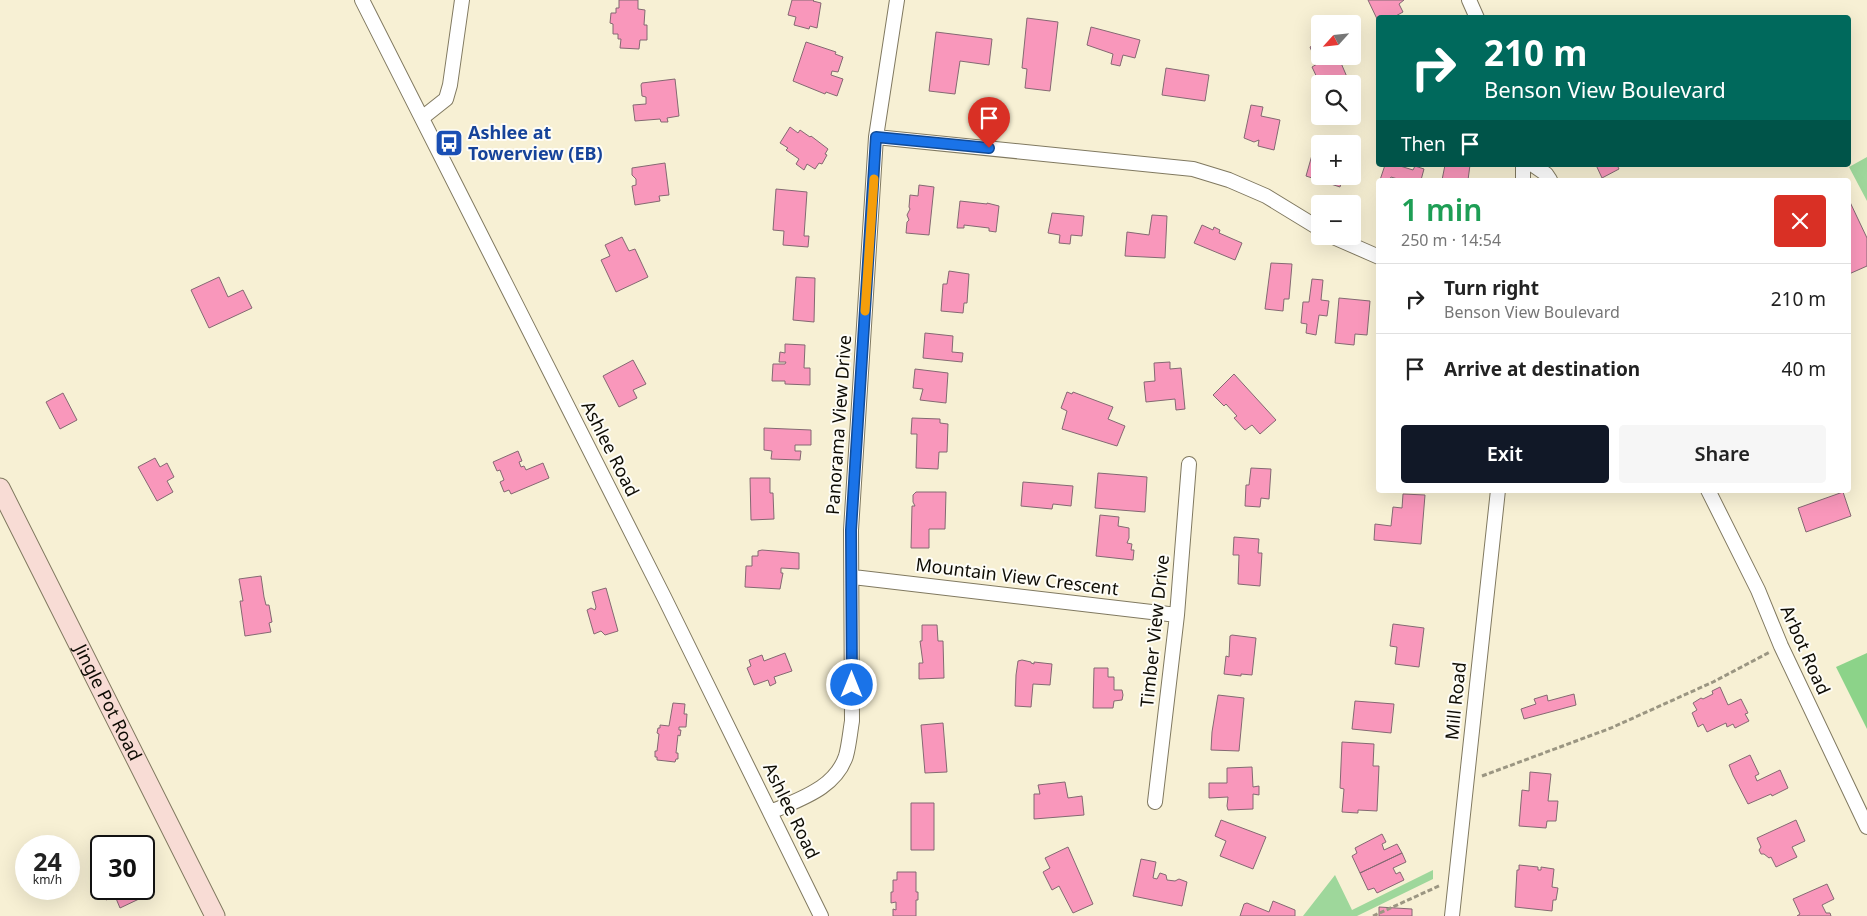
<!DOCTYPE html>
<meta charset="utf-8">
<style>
:root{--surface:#fff;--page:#f6f6f6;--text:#222;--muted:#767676;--line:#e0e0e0;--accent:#111827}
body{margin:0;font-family:"Noto Sans",sans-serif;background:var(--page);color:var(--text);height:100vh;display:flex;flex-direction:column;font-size:19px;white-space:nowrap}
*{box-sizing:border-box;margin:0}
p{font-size:16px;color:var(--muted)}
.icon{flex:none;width:28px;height:28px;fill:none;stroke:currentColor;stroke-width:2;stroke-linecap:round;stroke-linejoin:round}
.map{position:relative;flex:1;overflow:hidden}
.sheet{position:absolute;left:1376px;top:178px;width:475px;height:315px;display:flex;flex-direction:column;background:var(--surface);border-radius:5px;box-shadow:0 5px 20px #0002}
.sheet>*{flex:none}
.banner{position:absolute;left:1376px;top:15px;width:475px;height:152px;border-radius:5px;box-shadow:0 5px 20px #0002;background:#00695c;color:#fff;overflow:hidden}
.needle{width:32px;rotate:243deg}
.controls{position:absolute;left:1311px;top:15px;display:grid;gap:10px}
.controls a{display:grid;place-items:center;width:50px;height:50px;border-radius:5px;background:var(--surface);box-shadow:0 5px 20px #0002;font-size:25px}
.speed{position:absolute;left:15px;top:835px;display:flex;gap:10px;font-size:25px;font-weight:700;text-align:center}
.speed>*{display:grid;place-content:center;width:65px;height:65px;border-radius:50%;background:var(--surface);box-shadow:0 5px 20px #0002;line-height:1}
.speed small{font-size:12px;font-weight:400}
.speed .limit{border:2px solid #111;border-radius:8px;background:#fff;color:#111}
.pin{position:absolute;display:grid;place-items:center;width:42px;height:42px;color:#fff;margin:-51px -21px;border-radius:50% 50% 50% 0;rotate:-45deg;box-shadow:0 0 5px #0007}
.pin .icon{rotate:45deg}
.me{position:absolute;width:55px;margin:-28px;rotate:0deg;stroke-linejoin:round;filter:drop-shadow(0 0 4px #0008)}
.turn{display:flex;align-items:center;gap:18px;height:105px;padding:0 25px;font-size:22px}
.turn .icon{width:65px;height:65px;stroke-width:2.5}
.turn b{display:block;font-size:35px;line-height:42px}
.then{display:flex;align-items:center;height:48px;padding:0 25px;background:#0003;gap:10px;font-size:19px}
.round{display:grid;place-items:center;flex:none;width:52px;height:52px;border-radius:5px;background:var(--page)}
.head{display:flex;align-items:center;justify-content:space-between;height:85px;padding:0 25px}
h1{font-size:30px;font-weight:600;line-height:38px;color:#1e9e55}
.action{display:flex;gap:10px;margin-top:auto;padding:10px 25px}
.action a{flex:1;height:58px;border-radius:5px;background:var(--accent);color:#fff;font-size:20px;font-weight:600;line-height:58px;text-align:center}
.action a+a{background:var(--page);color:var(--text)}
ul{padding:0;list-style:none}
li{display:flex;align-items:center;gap:15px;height:70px;padding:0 25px;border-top:1px solid var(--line)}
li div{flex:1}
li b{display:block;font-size:19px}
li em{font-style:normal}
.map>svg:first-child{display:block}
.green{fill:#9ed79b}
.forest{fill:#8cd389}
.building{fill:#f997bb;stroke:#846972}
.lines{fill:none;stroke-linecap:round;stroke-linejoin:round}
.street-casing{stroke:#807960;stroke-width:16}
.secondary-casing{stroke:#807960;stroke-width:21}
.path{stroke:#9b9682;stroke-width:3;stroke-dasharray:5 2.5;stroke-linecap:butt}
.street{stroke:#fff;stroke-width:14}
.secondary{stroke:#f8dcd5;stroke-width:19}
.route-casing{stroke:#114b97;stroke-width:12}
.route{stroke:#1a73e8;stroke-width:9}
.slow{stroke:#f59e0b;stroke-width:9}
.labels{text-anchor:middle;stroke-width:4;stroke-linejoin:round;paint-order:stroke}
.transit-label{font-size:18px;font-weight:bold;fill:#164399;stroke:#fefdf7;text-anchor:start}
.street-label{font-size:18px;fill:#0e0c04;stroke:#fefdf7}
</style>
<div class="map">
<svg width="1867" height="916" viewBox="0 0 1867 916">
<rect width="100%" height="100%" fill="#f7f0d4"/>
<path class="green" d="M1867 157V201L1849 167Z
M1433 870V879L1357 916H1303L1335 875 1352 910Z"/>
<path class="forest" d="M1867 653V729L1836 667Z"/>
<path class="building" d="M619 0H638V9L645 10 644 25H647V40H640L639 49 620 48 621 39H618V34H613V24L610 23 611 13H616V8H619Z
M792 0H814L813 1 821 3 817 28 810 26 809 29 794 25 796 17 788 15Z
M1368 0H1404L1399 4 1403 12 1392 18H1379L1378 21Z
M1027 18 1058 22 1050 91 1025 88 1027 69 1022 68Z
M1091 27 1140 40 1135 58 1123 55 1120 66 1111 64 1113 54 1087 45Z
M936 32 992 39 989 65 960 61 955 94 929 91Z
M806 42 836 52 835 54 843 57 838 72 832 71 831 75 843 79 837 96 826 92 825 94 793 81Z
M1320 42V56H1338L1347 77 1342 79 1344 84H1320L1312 67 1317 64 1310 47Z
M1166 68 1209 75 1205 101 1162 95Z
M675 79 679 116 667 118 668 122H661L660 119 635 121 633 105 646 104V97L642 96 641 85 642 83Z
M1251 105 1263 107 1261 116 1280 120 1274 150 1258 146 1259 140 1254 142 1244 138Z
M790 127 798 133 800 130 810 137 811 136 828 149 825 154 827 155 822 164 819 163 815 169 807 164 804 170 796 164 799 159 786 150 788 148 780 143Z
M1314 148 1320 150V176H1343L1340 187 1306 176Z
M665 163 669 195 659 196 660 201 635 205 632 186 636 185V179L632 175V168Z
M1385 165H1397L1413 170 1415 166 1424 169 1421 180H1401L1391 177 1390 179 1393 180H1380Z
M1445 165H1470L1468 180H1442Z
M1596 165H1617L1619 169 1602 178Z
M919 185 934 187 929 235 906 233 907 222 909 220 907 215 910 209 909 207 910 195 918 196Z
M776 189 807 192 804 236H809L808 247 783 245 784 231 773 230Z
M1849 200 1867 238V266L1849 274Z
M960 201 987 204V203L999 206 996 232 989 231V228L964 225V228H957Z
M1052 213 1084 216 1082 236 1071 235 1070 244 1059 243 1060 235 1048 233Z
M1152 215 1167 216 1165 258 1125 256 1127 232 1149 235Z
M1202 225 1213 230 1214 227 1220 230 1219 233 1242 243 1235 260 1194 243Z
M622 237 629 251 635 249 648 277 616 292 601 260 610 256 605 245Z
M1271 263 1292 264 1289 299H1284L1283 311 1265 309Z
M949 271 969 274 967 303H964L963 313 941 311 943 284H947Z
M219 277 228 297 243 290 252 308 209 328 191 290Z
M796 277 815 278 814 322 793 320Z
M1312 279 1323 280 1321 300 1329 301 1327 316 1319 315 1316 335 1306 333 1307 324 1301 323 1303 302H1309Z
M1339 298 1370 301 1367 335 1355 334 1354 345 1335 343Z
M925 333 953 336 952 352 963 353 962 362 923 358Z
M785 344 805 345 804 368H810V385L785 384V381H772L773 364H785L786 362H779L780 352 785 353Z
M633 360 646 384 633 390 637 398 619 407 603 376Z
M1170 362V369L1181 368 1185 409 1176 410 1175 399 1146 402 1144 382 1155 381 1154 363Z
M915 369 948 373 946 403 920 400 923 389 913 388Z
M1234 374 1276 420 1260 434 1252 425 1245 430 1234 418 1237 416 1226 404 1224 406 1213 395Z
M1067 392 1072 394 1073 392 1113 407 1108 419 1125 426 1117 446 1062 429 1067 411 1061 408Z
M63 393 77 420 60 429 46 402Z
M912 418 940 419V423L948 424 947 452H939L938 469 916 468 917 434H911Z
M764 428 811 430V445H795V451H801L800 460 771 459 772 451 764 450Z
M518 451 522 461 519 462 521 467 524 466 526 470 543 463 549 478 511 494 509 490 504 492 500 482 504 480 500 470 497 471 493 462Z
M155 458 160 467 167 463 174 477 167 481 173 492 157 501 138 467Z
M1251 468 1271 469 1269 499 1261 498 1260 507 1245 506 1246 485H1249Z
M1098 473 1147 477 1145 512 1095 508Z
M750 478H770V493H773L774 519 751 520Z
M1023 482 1073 486 1071 506 1053 504 1052 509 1021 506Z
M916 492H946L945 529H929V548H911L912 506H915L913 502V495Z
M1843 492 1851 516 1806 532 1798 508Z
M1403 494 1425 495 1421 544 1374 540 1375 524 1391 526 1393 507 1402 508Z
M1100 515 1119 517 1118 526 1129 528V538L1127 543 1132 544 1131 550H1134L1133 560 1096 556Z
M1234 537 1259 539 1258 553H1262L1260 586 1238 584 1239 555H1233Z
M762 550 799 553V569L781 568V573H783L780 589 745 587 746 566H752V556H758V551Z
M261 576 264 597 266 605H269L272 622 269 623 271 632 245 636 240 601H243L239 579Z
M606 588 618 631 605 635 601 631 594 634 587 610 591 608 595 610 596 607 592 592Z
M1393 624 1424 628 1419 667 1395 664 1397 647 1390 646Z
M922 625H937L938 641H943L944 678 919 679V663H923L920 641H922Z
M1232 635 1256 638 1252 675 1241 674V676L1224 674 1226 656 1229 657 1230 636Z
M785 653 792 671 774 677 776 683 770 686 768 680 754 685 747 668 751 666 749 660 762 655 764 661Z
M1022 660 1031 662V663L1034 664V662L1052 664 1050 685 1033 684 1031 707 1015 706 1016 675 1018 661Z
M1094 668H1108V677H1114V690H1122L1123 695 1122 700 1114 701 1113 708H1093Z
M1720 687 1728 705 1741 699 1748 713 1745 714 1749 721 1735 728 1733 724 1727 727 1726 723 1707 732 1703 724 1698 727 1693 715 1692 713 1697 710 1693 703 1701 698 1703 699 1713 694 1712 691Z
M1574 694 1576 705 1524 719 1521 709 1536 704 1534 699 1547 695 1548 701Z
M1218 695 1244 698 1239 751 1211 750 1212 732Z
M1355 701 1394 704 1391 733 1352 729Z
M673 703 685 704 684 714H687L686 727H679V730H681L680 736 678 735 676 753H678V759H676L675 762 657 760V757H655V751H657L659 734 657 733 658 728H660V725L669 726Z
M943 723 947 772 925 773 921 725Z
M1342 742 1374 744 1373 766H1379L1377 811 1358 810V813L1342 812 1344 789 1340 788Z
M1750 755 1759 774 1755 776 1757 781 1780 770 1788 788 1772 796 1771 794 1748 804 1733 775 1729 765Z
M1252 767 1253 787 1259 786V795L1253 794V809L1228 810 1227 806 1228 797 1209 798V783H1227V768Z
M1530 772 1551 774 1548 801H1558L1556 821H1547L1546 828 1519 826 1522 790 1529 791Z
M1065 782 1068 798 1082 796 1084 815 1034 819V794H1040L1038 785Z
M911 803H934V850H911Z
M1221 820 1266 837 1253 869 1220 856 1226 841 1215 836Z
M1796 820 1805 841 1792 847 1797 857 1776 867 1771 857 1769 858 1764 854H1761L1759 850 1761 847 1757 838Z
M1382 834 1386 842 1382 844 1384 850 1397 844 1402 853 1360 873 1352 856 1357 853 1355 848Z
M1068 847 1093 904 1073 913 1059 886 1052 890 1043 872 1050 868 1045 858Z
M1402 853 1406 862 1393 868 1396 874 1400 872 1404 880 1377 893 1374 888 1368 890 1360 873Z
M1141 859 1156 862 1153 878 1157 879 1160 873 1166 875 1167 880 1175 881 1179 879 1187 882 1182 906 1133 896Z
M1519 865 1538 867V870H1541V867L1554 869 1552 887 1558 888 1556 900H1553L1552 911 1515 907 1517 870H1519Z
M897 872H916V892H918V900H916V916H893V909L896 910V902L891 903V892H893V880H897Z
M1827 884 1834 899 1822 905 1826 913H1830L1831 916H1797L1800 914 1793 899Z
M101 888 134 889 139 899 120 908 115 896 106 900Z
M1273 901 1295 910V916H1240L1244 904 1247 903 1269 912Z
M1379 907 1412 909V916H1379Z"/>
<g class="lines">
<defs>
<path id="street" d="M362 0 664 597 821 916
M1469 0 1477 18
M422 118 446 99 450 85 462 0
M876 137 1193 169 1229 180 1266 196 1320 229
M1523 165V180
M1533 165 1546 174 1550 180
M1331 236 1379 257
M1708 490 1758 590 1781 646 1867 827
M853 577 1177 615
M1155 802 1177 615 1189 464
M771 812C799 799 835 789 846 756 849 745 850 733 852 721L851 530 876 137 897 0
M1452 916 1498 490"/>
<g id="secondary">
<path id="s1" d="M0 488 215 916"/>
</g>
</defs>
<use href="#street" class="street-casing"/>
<use href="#secondary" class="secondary-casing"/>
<path class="path" d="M1482 776 1611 728 1713 682 1770 652
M1373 916 1441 885"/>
<use href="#street" class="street"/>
<use href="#secondary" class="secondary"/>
</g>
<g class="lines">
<defs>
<path id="route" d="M852 685 851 530 876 137 989 148"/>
</defs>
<use href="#route" class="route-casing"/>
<use href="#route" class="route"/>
<path class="slow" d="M865 311 874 179"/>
</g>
<defs>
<symbol id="bus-square" viewBox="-11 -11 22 22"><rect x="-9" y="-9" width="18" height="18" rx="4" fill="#1a4fb4" stroke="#fefdf7"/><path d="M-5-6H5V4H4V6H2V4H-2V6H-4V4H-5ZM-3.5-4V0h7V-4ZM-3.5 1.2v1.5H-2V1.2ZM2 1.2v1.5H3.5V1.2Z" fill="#fff"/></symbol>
</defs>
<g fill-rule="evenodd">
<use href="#bus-square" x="433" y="127" width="32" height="32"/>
</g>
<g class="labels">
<g class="transit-label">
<text x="468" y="139">Ashlee at<tspan x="468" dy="21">Towerview (EB)</tspan></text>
</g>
<g class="street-label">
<text transform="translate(839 425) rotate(-86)" y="6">Panorama View Drive</text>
<text transform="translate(610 449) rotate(63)" y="6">Ashlee Road</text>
<text transform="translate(1017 577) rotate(7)" y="6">Mountain View Crescent</text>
<text transform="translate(1155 631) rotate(-84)" y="6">Timber View Drive</text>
<text transform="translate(1805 650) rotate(66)" y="6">Arbot Road</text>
<text transform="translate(1456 701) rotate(-84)" y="6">Mill Road</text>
<text dy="6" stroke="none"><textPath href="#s1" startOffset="240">Jingle Pot Road</textPath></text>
<text transform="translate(791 811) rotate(64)" y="6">Ashlee Road</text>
</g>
</g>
</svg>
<div class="controls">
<a><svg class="needle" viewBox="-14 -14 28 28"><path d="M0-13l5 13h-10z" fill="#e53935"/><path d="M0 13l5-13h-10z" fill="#767676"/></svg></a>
<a><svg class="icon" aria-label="search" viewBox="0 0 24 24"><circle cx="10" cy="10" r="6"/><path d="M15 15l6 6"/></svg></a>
<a>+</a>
<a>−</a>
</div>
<div class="speed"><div>24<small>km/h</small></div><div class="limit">30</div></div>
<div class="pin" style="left:989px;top:148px;background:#d93025"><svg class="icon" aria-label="arrive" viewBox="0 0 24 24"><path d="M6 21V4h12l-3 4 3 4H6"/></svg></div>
<svg class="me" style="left:852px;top:685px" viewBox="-20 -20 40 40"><circle r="17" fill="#1a73e8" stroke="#fff" stroke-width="3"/><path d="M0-11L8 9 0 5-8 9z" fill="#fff"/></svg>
<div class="banner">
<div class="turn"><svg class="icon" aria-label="right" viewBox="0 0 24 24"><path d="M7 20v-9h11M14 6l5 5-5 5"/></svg><div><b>210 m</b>Benson View Boulevard</div></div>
<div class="then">Then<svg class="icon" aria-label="arrive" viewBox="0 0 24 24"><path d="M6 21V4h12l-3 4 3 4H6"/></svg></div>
</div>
<section class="sheet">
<div class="head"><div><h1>1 min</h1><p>250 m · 14:54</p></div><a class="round" style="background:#d93025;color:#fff"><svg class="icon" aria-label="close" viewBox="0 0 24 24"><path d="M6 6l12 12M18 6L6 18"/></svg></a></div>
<ul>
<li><svg class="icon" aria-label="right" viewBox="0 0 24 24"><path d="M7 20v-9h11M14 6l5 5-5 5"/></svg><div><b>Turn right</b><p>Benson View Boulevard</p></div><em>210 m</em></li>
<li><svg class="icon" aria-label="arrive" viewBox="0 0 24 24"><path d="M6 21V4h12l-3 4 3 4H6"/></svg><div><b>Arrive at destination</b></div><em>40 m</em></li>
</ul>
<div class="action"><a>Exit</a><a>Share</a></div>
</section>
</div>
